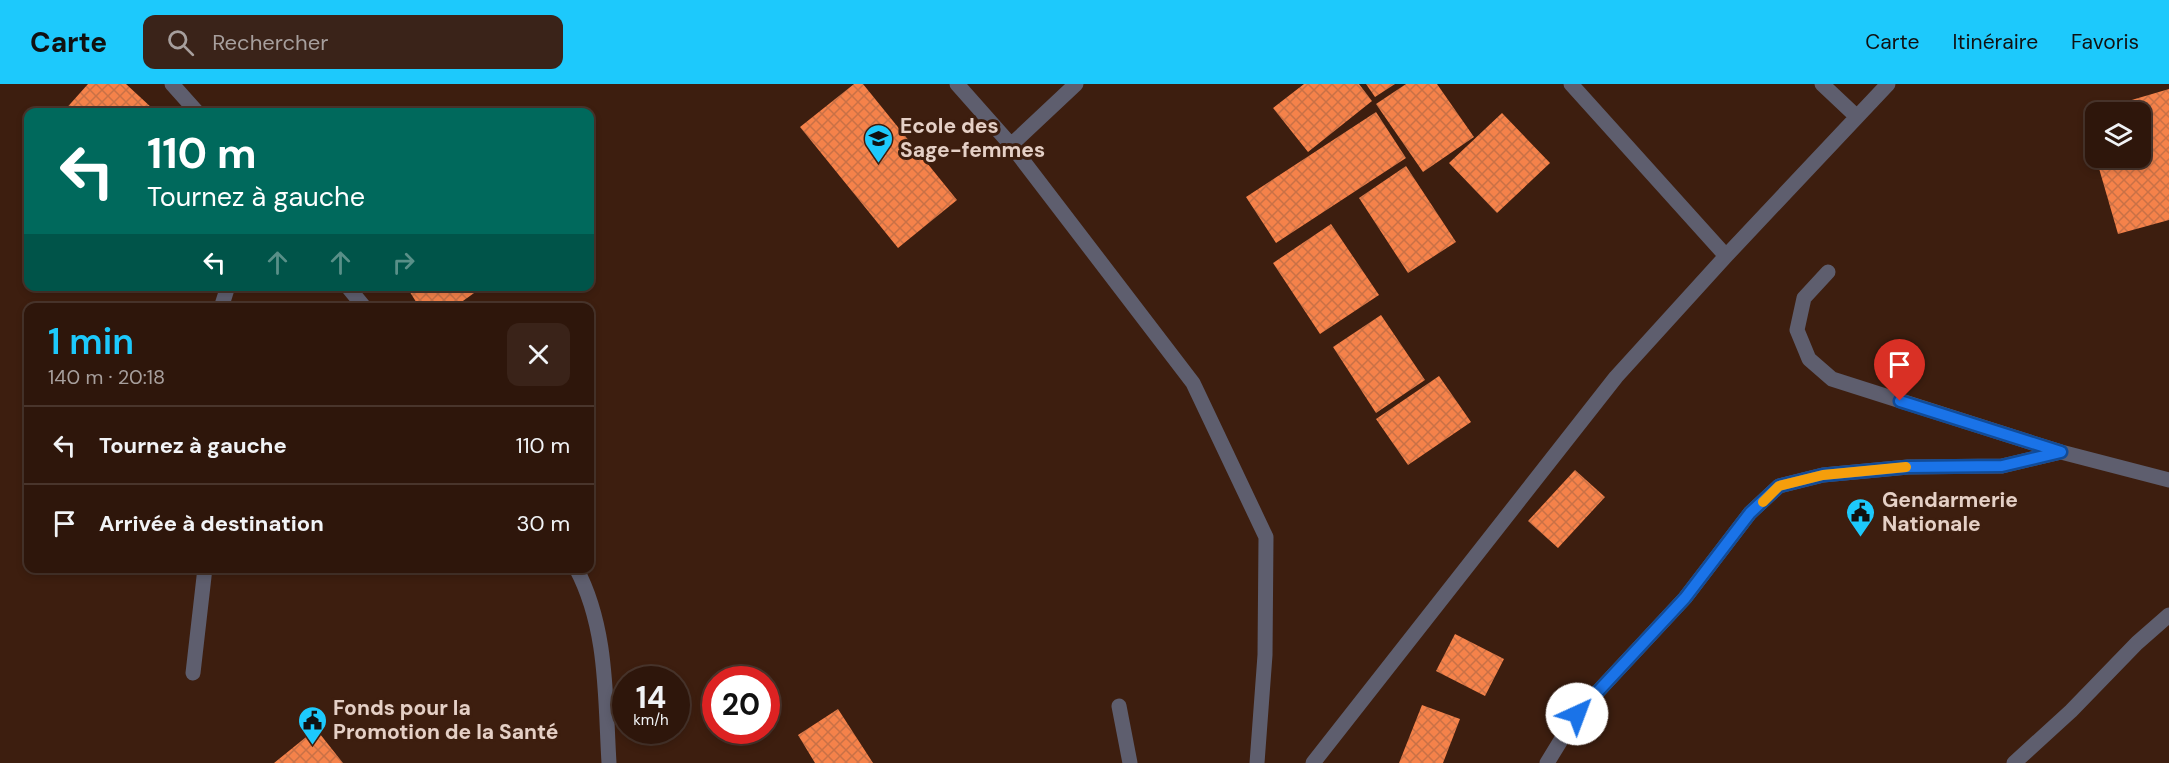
<!DOCTYPE html>
<html lang="fr">
<meta charset="utf-8">
<style>
:root{--surface:#2e160b;--page:#3a2319;--text:#f1f3f6;--muted:#a79f9d;--line:#49352c;--accent:#1dc9fc}
body{margin:0;font-family:"DM Sans",sans-serif;background:var(--page);color:var(--text);height:100vh;display:flex;flex-direction:column;font-size:22px;white-space:nowrap}
*{box-sizing:border-box;margin:0}
p{font-size:20px;color:var(--muted)}
.icon{flex:none;width:33px;height:33px;fill:none;stroke:currentColor;stroke-width:2;stroke-linecap:round;stroke-linejoin:round}
.map{position:relative;flex:1;overflow:hidden}
.sheet{position:absolute;left:24px;top:219px;width:570px;height:270px;display:flex;flex-direction:column;background:var(--surface);border-radius:12px;box-shadow:0 3px 9px #0003,0 0 0 2px var(--line)}
.sheet>*{flex:none}
.top-card{position:absolute;left:24px;top:24px;width:570px;height:183px;border-radius:12px;box-shadow:0 3px 9px #0003,0 0 0 2px var(--line);background:#00695c;color:#fff;overflow:hidden}
.tools{position:absolute;left:2085px;top:18px;display:grid;gap:12px}
.tools a{display:grid;place-items:center;width:66px;height:66px;border-radius:12px;background:var(--surface);box-shadow:0 3px 9px #0003,0 0 0 2px var(--line);font-size:30px}
.speed{position:absolute;left:612px;top:582px;display:flex;gap:12px;font-size:30px;font-weight:700;text-align:center}
.speed>*{display:grid;place-content:center;width:78px;height:78px;border-radius:50%;background:var(--surface);box-shadow:0 3px 9px #0003,0 0 0 2px var(--line);line-height:1}
.speed small{font-size:15px;font-weight:400}
.speed .limit{border:9px solid #d22;background:#fff;color:#111}
.pin{position:absolute;display:grid;place-items:center;width:51px;height:51px;color:#fff;margin:-62px -26px;border-radius:50% 50% 50% 0;rotate:-45deg;box-shadow:0 0 6px #0007}
.pin .icon{rotate:45deg}
.me{position:absolute;width:66px;margin:-33px;rotate:43deg;stroke-linejoin:round;filter:drop-shadow(0 0 4px #0008)}
.turn{display:flex;align-items:center;gap:21px;height:126px;padding:0 24px;font-size:27px}
.turn .icon{width:78px;height:78px;stroke-width:2.5}
.turn b{display:block;font-size:42px;line-height:51px}
.lanes{display:flex;align-items:center;height:57px;padding:0 24px;background:#0003;justify-content:center;gap:30px;direction:ltr}
.lanes .off{opacity:.35}
.round{display:grid;place-items:center;flex:none;width:63px;height:63px;border-radius:12px;background:var(--page)}
.head{display:flex;align-items:center;justify-content:space-between;height:102px;padding:0 24px}
h1{font-size:36px;font-weight:600;line-height:45px;color:var(--accent)}
ul{padding:0;list-style:none}
li{display:flex;align-items:center;gap:18px;height:78px;padding:0 24px;border-top:2px solid var(--line)}
li div{flex:1}
li b{display:block;font-size:22px}
li em{font-style:normal}
header{display:flex;align-items:center;gap:36px;box-sizing:border-box;height:84px;padding:0 30px;background:var(--accent);color:#111}
header strong{font-size:28px}
nav{display:flex;gap:33px;margin-inline-start:auto;font-size:21px}
.search{width:420px;height:54px;background:var(--page);display:flex;align-items:center;gap:15px;box-sizing:border-box;padding:0 21px;border-radius:12px;color:var(--muted);font-size:22px}
.map>svg:first-child{display:block}
.building{fill:url(#building-cross-hatch)}
.lines{fill:none;stroke-linecap:round;stroke-linejoin:round}
.lane{stroke:#5e5e6e;stroke-width:15}
.street{stroke:#5e5e6e;stroke-width:15}
.route-casing{stroke:#114b97;stroke-width:15}
.route{stroke:#1a73e8;stroke-width:10}
.slow{stroke:#f59e0b;stroke-width:10}
.labels{text-anchor:middle;stroke-width:6;stroke-linejoin:round;paint-order:stroke}
.poi-label{font-size:21px;font-weight:bold;fill:#e5d0c6;stroke:#3d1e0f;text-anchor:start}
</style>
<header>
<strong>Carte</strong>
<div class="search"><svg class="icon" aria-label="search" viewBox="0 0 24 24"><circle cx="10" cy="10" r="6"/><path d="M15 15l6 6"/></svg>Rechercher</div>
<nav><a>Carte</a><a>Itinéraire</a><a>Favoris</a></nav>
</header>
<div class="map">
<svg width="2169" height="679" viewBox="0 0 2169 679">
<defs>
<pattern id="building-cross-hatch" width="8" height="8" patternUnits="userSpaceOnUse" patternTransform="scale(1.5)"><rect width="8" height="8" fill="#f5824a"/><path d="M0 0l8 8M0 8l8-8" fill="none" stroke="#c97146"/></pattern>
</defs>
<rect width="100%" height="100%" fill="#3d1e0f"/>
<path class="building" d="M88 0H126L153 25 150 28H63Z
M854 0H863L957 116 898 164 800 43Z
M1304 0H1359L1372 17 1308 68 1273 24Z
M1366 0H1395L1375 13Z
M1406 0H1437L1474 53 1423 88 1376 20Z
M2169 5V136L2118 150 2096 74H2140V28H2096L2095 69 2084 30Z
M1376 28 1406 74 1276 159 1246 113Z
M1502 29 1550 79 1497 129 1449 79Z
M1406 82 1456 158 1408 189 1359 114Z
M1331 140 1379 211 1320 250 1273 179Z
M406 202H484L453 224H420Z
M1381 231 1425 296 1376 329 1333 263Z
M1439 292 1471 338 1408 381 1376 335Z
M1575 386 1605 413 1558 464 1528 437Z
M1455 550 1504 575 1485 612 1436 587Z
M1422 621 1460 635 1443 679H1399Z
M838 625 873 679H815L798 651Z
M316 645 343 679H274Z"/>
<g class="lines">
<path class="lane" d="M1828 188 1804 214 1797 246 1809 275 1832 295 2061 368 2169 396
M1547 679 1577 630 1685 514 1750 429 1779 402 1823 391 1908 383 2002 382 2061 368
M2014 679 2071 627 2137 559 2169 531"/>
<path class="street" d="M172 0 197 28
M957 0 1011 61 1193 299 1266 453 1265 571 1257 679
M1571 0 1726 172
M1822 0 1856 32
M1011 61 1076 0
M347 202 365 224
M221 224 228 202
M576 484C608 544 605 614 609 679
M193 589 205 484
M1119 622 1130 679
M1313 679 1616 293 1726 172 1888 0"/>
</g>
<g class="lines">
<defs>
<path id="route" d="M1577 630 1685 514 1750 429 1779 402 1823 391 1866 387 1908 383 2002 382 2061 368 1900 317"/>
</defs>
<use href="#route" class="route-casing"/>
<use href="#route" class="route"/>
<path class="slow" d="M1763 418 1779 402 1823 391 1906 383"/>
</g>
<defs>
<symbol id="university-pin" viewBox="-11 -11 22 30"><path d="M0 17L-7.5 6A9.5 9.5 0 1 1 7.5 6Z" fill="#1dc9fc" stroke="#3d1e0f"/><path d="M0-5L7-2L0 1L-7-2ZM-4 1L0 2.5L4 1V4Q0 6-4 4Z" fill="#111"/></symbol>
<symbol id="civic-pin" viewBox="-11 -11 22 30"><path d="M0 17L-7.5 6A9.5 9.5 0 1 1 7.5 6Z" fill="#1dc9fc" stroke="#3d1e0f"/><path d="M-.6-6.5H3V-4.5H.6V-3L4-1V1h2V6H-6V1h2V-1L-.6-3ZM-1.2 2.5V6h2.4V2.5Z" fill="#111"/></symbol>
</defs>
<g fill-rule="evenodd">
<use href="#university-pin" x="862" y="38" width="33" height="45"/>
<use href="#civic-pin" x="1844" y="412" width="33" height="45"/>
<use href="#civic-pin" x="296" y="620" width="33" height="45"/>
</g>
<g class="labels">
<g class="poi-label">
<text x="900" y="49">Ecole des<tspan x="900" dy="24">Sage-femmes</tspan></text>
<text x="1882" y="423">Gendarmerie<tspan x="1882" dy="24">Nationale</tspan></text>
<text x="333" y="631">Fonds pour la<tspan x="333" dy="24">Promotion de la Santé</tspan></text>
</g>
</g>
</svg>
<div class="tools">
<a><svg class="icon" aria-label="layers" viewBox="0 0 24 24"><path d="M12 4l9 5-9 5-9-5zM3 14l9 5 9-5"/></svg></a>
</div>
<div class="speed"><div>14<small>km/h</small></div><div class="limit">20</div></div>
<div class="pin" style="left:1900px;top:317px;background:#d93025"><svg class="icon" aria-label="arrive" viewBox="0 0 24 24"><path d="M6 21V4h12l-3 4 3 4H6"/></svg></div>
<svg class="me" style="left:1577px;top:630px" viewBox="-20 -20 40 40"><circle r="19" fill="#fff"/><path d="M0-13L10 11 0 6-10 11z" fill="#1a73e8"/></svg>
<div class="top-card">
<div class="turn"><svg class="icon" aria-label="left" viewBox="0 0 24 24"><path d="M17 20v-9H6M10 6l-5 5 5 5"/></svg><div><b>110 m</b>Tournez à gauche</div></div>
<div class="lanes"><svg class="icon" aria-label="left" viewBox="0 0 24 24"><path d="M17 20v-9H6M10 6l-5 5 5 5"/></svg><svg class="icon off" aria-label="ahead" viewBox="0 0 24 24"><path d="M12 20V5M6 11l6-6 6 6"/></svg><svg class="icon off" aria-label="ahead" viewBox="0 0 24 24"><path d="M12 20V5M6 11l6-6 6 6"/></svg><svg class="icon off" aria-label="right" viewBox="0 0 24 24"><path d="M7 20v-9h11M14 6l5 5-5 5"/></svg></div>
</div>
<section class="sheet">
<div class="head"><div><h1>1 min</h1><p>140 m · 20:18</p></div><a class="round"><svg class="icon" aria-label="close" viewBox="0 0 24 24"><path d="M6 6l12 12M18 6L6 18"/></svg></a></div>
<ul>
<li><svg class="icon" aria-label="left" viewBox="0 0 24 24"><path d="M17 20v-9H6M10 6l-5 5 5 5"/></svg><div><b>Tournez à gauche</b></div><em>110 m</em></li>
<li><svg class="icon" aria-label="arrive" viewBox="0 0 24 24"><path d="M6 21V4h12l-3 4 3 4H6"/></svg><div><b>Arrivée à destination</b></div><em>30 m</em></li>
</ul>
</section>
</div>
